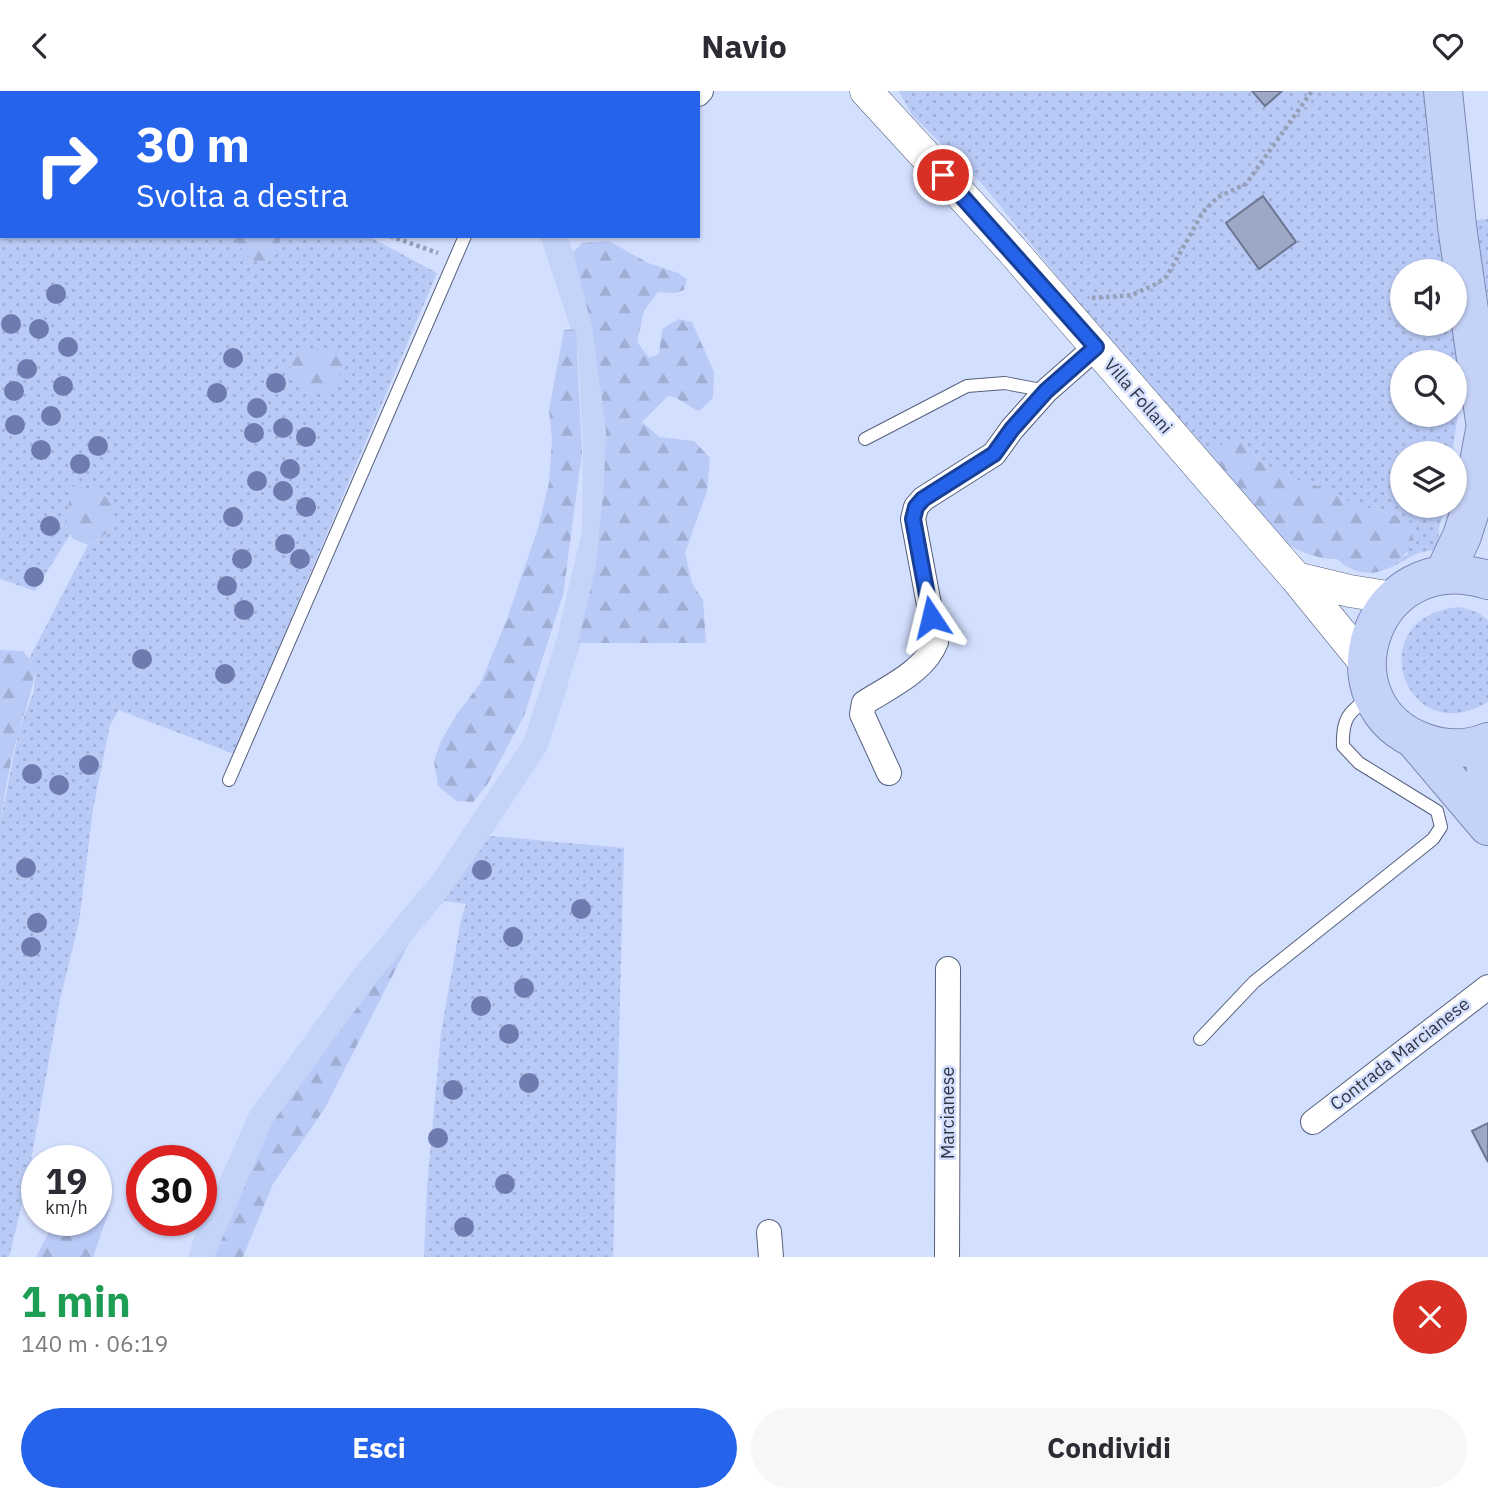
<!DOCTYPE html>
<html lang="it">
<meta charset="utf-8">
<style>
:root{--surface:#fff;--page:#f7f7f7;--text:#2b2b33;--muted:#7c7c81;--accent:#2563eb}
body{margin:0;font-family:"IBM Plex Sans",sans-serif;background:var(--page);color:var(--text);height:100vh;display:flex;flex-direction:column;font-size:26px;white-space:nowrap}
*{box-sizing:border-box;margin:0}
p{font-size:23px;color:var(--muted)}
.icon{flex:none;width:38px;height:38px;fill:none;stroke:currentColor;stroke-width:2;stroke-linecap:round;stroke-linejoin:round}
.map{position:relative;height:1166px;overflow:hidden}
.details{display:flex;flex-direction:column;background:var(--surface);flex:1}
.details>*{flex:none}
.guide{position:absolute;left:0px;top:0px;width:700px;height:147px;box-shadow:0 2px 5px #0004;background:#2563eb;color:#fff;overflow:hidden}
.fabs{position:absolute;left:1390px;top:168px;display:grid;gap:14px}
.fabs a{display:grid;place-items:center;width:77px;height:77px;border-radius:50%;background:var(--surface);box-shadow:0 2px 5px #0004;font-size:35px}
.speed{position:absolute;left:21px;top:1054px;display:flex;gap:14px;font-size:35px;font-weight:700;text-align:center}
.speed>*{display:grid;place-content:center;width:91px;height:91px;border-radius:50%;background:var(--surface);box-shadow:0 2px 5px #0004;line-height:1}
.speed small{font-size:18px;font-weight:400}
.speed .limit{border:10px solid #d22;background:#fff;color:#111}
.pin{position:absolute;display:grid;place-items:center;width:60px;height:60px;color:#fff;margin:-30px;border:4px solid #fff;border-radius:50%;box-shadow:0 2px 7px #0007}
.me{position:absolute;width:77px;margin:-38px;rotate:350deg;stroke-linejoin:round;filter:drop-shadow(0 0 5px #0008)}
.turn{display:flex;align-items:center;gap:24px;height:147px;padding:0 21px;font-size:32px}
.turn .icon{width:91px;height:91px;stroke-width:2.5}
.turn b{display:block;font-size:49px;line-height:60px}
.round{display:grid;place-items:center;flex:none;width:74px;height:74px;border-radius:37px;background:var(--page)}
.overview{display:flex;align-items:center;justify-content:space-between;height:119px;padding:0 21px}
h1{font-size:42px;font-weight:700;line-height:52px;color:#1e9e55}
.cta{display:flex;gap:14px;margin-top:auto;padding:14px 21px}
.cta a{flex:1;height:80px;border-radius:42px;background:var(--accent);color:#fff;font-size:28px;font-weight:700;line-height:80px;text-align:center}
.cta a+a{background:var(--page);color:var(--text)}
header{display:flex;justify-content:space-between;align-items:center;height:91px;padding:0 21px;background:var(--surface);font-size:32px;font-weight:700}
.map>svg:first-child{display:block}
.built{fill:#c4d3f8}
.grass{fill:url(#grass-dots);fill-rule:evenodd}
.forest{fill:url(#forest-firs)}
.building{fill:#9da8c6;stroke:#6b7692;stroke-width:2}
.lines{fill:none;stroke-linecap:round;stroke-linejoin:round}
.service-casing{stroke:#56607c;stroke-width:14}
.minor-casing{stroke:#56607c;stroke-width:26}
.tertiary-casing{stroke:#56607c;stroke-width:33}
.primary-casing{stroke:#7888b4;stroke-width:40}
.path{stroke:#969fb7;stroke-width:4.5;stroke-dasharray:3.5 3.5;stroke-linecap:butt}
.service{stroke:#fff;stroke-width:12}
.minor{stroke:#fff;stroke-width:24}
.tertiary{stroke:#fff;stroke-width:32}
.primary{stroke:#c5d2f7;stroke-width:38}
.tree{fill:#6d7baf}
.route-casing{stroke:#184099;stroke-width:18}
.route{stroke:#2563eb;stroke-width:12}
.labels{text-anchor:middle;stroke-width:5;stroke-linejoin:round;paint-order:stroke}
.street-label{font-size:18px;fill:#313642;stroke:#d3dfff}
</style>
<header><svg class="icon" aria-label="back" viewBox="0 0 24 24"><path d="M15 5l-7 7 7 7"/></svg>Navio<svg class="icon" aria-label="heart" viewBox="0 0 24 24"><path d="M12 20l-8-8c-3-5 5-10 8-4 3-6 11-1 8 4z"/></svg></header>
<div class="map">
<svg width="1488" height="1166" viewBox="0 0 1488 1166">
<defs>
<pattern id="grass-dots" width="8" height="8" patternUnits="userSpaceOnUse" patternTransform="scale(1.75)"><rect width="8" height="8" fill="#b9caf6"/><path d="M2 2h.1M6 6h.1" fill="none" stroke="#a0aed4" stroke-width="1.8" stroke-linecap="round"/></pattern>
<pattern id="forest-firs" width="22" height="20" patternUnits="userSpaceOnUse" patternTransform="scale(1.75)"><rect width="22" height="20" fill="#b9caf6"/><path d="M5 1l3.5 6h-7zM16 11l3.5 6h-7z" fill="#a0aed4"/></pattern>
</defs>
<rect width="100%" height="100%" fill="#d3dfff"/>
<path class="built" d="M540 145H568L603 255 609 356 608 443 581 552 547 659 456 796 373 895 272 1032 214 1166H188L193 1149 250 1020 353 880 435 781 524 648 557 546 582 440 583 356 578 260Z"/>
<path class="grass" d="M0 0H86L2 2V145H368L437 182 234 663 119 619 110 634 93 718 79 831 59 913 26 1097 9 1166H0V733L19 639 34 600 35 576 29 568 88 454 99 448 110 407 84 397 66 434 71 442 35 500 0 488Z
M899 0H1432L1436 28 1426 33 1446 180H1402V233H1453L1462 300 1452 362H1402V415H1446L1439 436 1438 458 1418 462 1388 478 1408 463 1398 425 1354 413 1318 395 1291 387 1261 371 1245 352 1206 370 984 95 912 24ZM1402 271H1454V324H1402Z
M1488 128V209L1476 129Z
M1460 516 1477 521 1488 529V611C1404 662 1358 524 1460 516Z
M490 745 624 757 613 1166H424L427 1097 441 941 461 829 466 813 444 810Z"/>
<path class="forest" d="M232 145H281L277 163 260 173 246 164Z
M609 150 648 172 678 182 687 188 684 199 675 202 658 201 644 220 637 251 649 267 659 263 662 238 679 228 692 231 714 281 713 307 699 320C687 315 681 307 668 305L642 331 659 346 694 350 710 367 707 400 685 462 692 492 703 509 706 552H578L596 474 604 392 606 340 592 236 573 161 583 152Z
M576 238 582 362 563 504 524 625 487 694 473 711 457 710 438 695 434 670 441 650 457 623 480 593 507 528 538 437 549 392 552 349 549 319 564 239Z
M303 257 331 258 341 264C347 281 336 294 322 302 300 301 284 285 292 263Z
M1226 352H1245L1261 371 1291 387 1318 395 1354 413 1398 425 1414 448C1400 481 1365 494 1337 468 1279 468 1241 409 1206 370L1210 357Z
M71 395 84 397 110 407C120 435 114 439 88 454L73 448 66 434Z
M0 559 23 560 35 576C33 602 26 615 19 639 10 671 4 704 0 736Z
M409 852 325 1017 273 1093 243 1166H214L272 1032 373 895Z
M97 1075 111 1088 109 1120 93 1166H36L55 1129H96Z"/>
<path class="building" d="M1252 0H1282L1265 15Z
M1263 105 1296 151 1259 178 1226 132Z
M1488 1032V1071L1472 1040Z"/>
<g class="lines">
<defs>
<path id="service" d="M467 0 469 2
M865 348 967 295 1005 292 1046 300
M229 689 465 145
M1200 948 1254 891 1433 748 1441 736 1437 720 1359 672 1343 655C1342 628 1348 621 1370 606"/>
<path id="minor" d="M577 2 579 0
M698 3 701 0
M889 682 862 623 864 612C889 596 925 580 936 551L913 428 916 416 923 408 994 363 1012 338 1046 300 1096 256
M1313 1031 1488 896
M769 1141 771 1166
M947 1166 948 878"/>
<path id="tertiary" d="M866 0 1011 158 1296 487 1366 573
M1296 487 1350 500 1393 507"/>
<path id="primary" d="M1443 0 1457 135 1488 351
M1444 483 1462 445 1470 420 1485 339
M1488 489C1369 452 1319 615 1425 652 1445 659 1468 659 1488 651
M1415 649 1488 735
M1482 653 1488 691"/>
</defs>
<use href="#service" class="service-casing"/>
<use href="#minor" class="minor-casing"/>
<use href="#tertiary" class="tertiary-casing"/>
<use href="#primary" class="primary-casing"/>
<path class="path" d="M390 145 438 162
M1092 207 1132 204 1156 193 1167 185 1203 121 1218 106 1246 93 1312 0"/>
<use href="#service" class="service"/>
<use href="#minor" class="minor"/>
<use href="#tertiary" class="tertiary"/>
<use href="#primary" class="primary"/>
</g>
<g class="tree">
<circle cx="56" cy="203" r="10"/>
<circle cx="11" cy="233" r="10"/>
<circle cx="39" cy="238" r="10"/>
<circle cx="68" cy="256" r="10"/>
<circle cx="233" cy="267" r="10"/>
<circle cx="27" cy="278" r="10"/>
<circle cx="276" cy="292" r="10"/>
<circle cx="63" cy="295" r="10"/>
<circle cx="14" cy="300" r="10"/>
<circle cx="217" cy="302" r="10"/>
<circle cx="257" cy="317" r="10"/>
<circle cx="51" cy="325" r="10"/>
<circle cx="15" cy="334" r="10"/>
<circle cx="283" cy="337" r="10"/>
<circle cx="254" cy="342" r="10"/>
<circle cx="306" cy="346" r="10"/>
<circle cx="98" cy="355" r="10"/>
<circle cx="41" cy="359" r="10"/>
<circle cx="80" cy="373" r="10"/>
<circle cx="290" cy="378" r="10"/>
<circle cx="257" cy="390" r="10"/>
<circle cx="283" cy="400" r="10"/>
<circle cx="306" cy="416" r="10"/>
<circle cx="233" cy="426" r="10"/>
<circle cx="50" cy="435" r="10"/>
<circle cx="285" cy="453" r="10"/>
<circle cx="242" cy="468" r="10"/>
<circle cx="300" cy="468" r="10"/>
<circle cx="34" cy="486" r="10"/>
<circle cx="227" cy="495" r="10"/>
<circle cx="244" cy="519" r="10"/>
<circle cx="142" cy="568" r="10"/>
<circle cx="225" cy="583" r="10"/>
<circle cx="89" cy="674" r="10"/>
<circle cx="32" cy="683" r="10"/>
<circle cx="59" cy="694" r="10"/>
<circle cx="26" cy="777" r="10"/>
<circle cx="482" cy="779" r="10"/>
<circle cx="581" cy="818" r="10"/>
<circle cx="37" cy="832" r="10"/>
<circle cx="513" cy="846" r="10"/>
<circle cx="31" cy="856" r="10"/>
<circle cx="524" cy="897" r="10"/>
<circle cx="481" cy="915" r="10"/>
<circle cx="509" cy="943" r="10"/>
<circle cx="529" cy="992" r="10"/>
<circle cx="453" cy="999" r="10"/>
<circle cx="438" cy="1047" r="10"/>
<circle cx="505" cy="1093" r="10"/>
<circle cx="464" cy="1136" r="10"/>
</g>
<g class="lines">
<defs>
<path id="route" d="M931 526 913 428 916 416 923 408 994 363 1012 338 1046 300 1096 256 943 84"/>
</defs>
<use href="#route" class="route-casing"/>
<use href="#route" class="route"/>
</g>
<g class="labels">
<g class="street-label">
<text transform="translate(1138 305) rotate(49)" y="6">Villa Follani</text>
<text transform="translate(1400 963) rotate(-38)" y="6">Contrada Marcianese</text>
<text transform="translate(948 1022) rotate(-90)" y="6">Marcianese</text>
</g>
</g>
</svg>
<div class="fabs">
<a><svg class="icon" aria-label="sound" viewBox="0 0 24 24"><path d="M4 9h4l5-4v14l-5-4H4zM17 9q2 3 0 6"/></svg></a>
<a><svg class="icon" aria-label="search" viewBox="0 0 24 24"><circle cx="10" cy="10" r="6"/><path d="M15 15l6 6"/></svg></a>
<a><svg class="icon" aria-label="layers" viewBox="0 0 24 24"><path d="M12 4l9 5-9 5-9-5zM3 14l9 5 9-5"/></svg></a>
</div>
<div class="speed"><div>19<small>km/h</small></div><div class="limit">30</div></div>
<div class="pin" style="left:943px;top:84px;background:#d93025"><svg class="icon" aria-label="arrive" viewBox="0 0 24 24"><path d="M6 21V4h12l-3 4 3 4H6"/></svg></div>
<svg class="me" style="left:931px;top:526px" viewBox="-20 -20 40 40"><path d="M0-17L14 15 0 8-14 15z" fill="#2563eb" stroke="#fff" stroke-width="4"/></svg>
<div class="guide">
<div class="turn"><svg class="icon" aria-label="right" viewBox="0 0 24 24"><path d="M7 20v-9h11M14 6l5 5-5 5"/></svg><div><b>30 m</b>Svolta a destra</div></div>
</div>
</div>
<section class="details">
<div class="overview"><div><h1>1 min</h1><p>140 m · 06:19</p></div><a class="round" style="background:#d93025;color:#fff"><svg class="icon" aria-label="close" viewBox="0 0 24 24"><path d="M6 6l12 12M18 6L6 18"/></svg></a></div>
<div class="cta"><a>Esci</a><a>Condividi</a></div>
</section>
